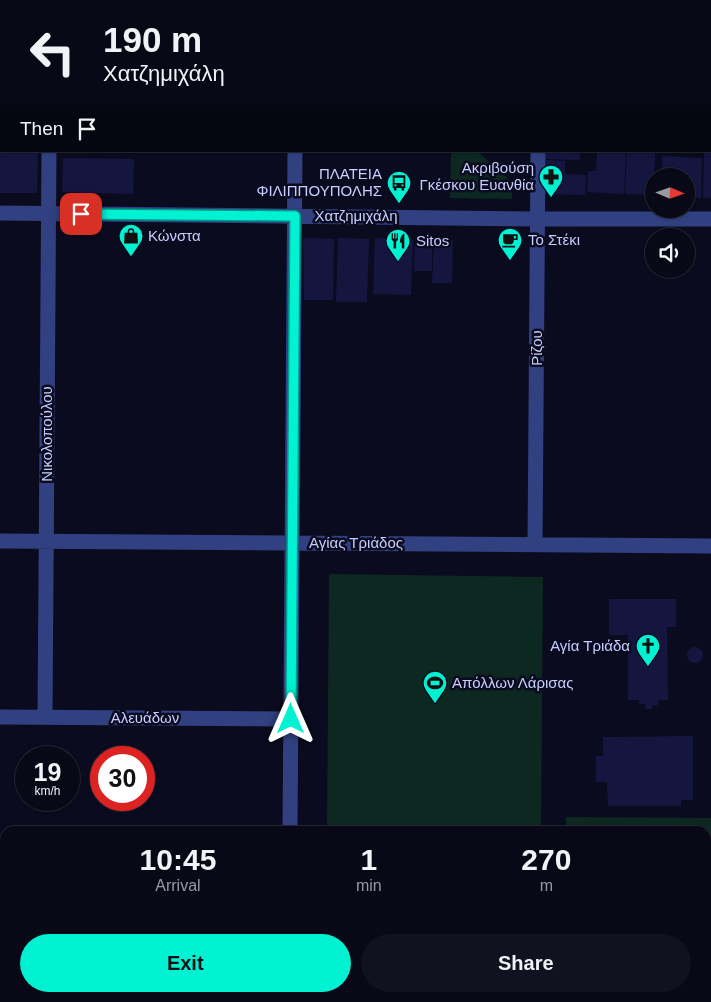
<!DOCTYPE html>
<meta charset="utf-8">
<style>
:root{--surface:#080816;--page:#11111f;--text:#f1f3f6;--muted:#989aa1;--line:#292935;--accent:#00f2d3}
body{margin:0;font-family:Helvetica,sans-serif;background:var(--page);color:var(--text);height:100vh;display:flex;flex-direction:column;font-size:19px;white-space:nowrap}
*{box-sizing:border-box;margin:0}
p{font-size:16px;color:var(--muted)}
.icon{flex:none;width:28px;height:28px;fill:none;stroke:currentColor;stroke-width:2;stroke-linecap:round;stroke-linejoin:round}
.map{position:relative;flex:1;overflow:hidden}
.side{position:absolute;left:0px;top:826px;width:711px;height:176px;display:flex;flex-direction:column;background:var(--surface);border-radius:15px 15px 0 0;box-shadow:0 1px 4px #0004,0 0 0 1px var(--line)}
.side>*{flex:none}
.banner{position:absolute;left:0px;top:0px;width:711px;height:152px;box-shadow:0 1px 4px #0004,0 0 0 1px var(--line);background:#080816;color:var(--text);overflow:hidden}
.needle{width:32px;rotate:92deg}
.controls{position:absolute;left:645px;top:168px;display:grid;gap:10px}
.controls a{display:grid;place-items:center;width:50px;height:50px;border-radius:50%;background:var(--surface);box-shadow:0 1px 4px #0004,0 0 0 1px var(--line);font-size:25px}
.speed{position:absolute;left:15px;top:746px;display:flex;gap:10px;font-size:25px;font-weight:700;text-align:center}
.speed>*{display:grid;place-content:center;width:65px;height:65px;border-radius:50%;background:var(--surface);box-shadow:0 1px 4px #0004,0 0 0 1px var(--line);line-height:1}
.speed small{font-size:12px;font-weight:400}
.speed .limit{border:8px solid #d22;background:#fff;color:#111}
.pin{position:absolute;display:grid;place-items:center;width:42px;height:42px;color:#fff;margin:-21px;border-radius:10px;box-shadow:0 2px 8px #0006}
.me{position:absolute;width:55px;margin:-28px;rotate:0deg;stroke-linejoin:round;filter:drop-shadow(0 0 4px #0008)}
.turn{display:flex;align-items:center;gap:18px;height:105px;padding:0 20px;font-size:22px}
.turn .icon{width:65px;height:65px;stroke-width:2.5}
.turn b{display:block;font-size:35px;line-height:42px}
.then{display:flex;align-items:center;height:48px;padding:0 20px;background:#0003;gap:10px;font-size:19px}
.eta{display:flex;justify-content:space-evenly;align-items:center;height:85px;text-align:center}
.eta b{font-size:30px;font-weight:700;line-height:35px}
.cta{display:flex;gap:10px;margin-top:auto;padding:10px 20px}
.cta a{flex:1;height:58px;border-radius:30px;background:var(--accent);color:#111;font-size:20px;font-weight:700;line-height:58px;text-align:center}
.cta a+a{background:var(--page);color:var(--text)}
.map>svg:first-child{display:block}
.green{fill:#0d2821}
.building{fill:#151640}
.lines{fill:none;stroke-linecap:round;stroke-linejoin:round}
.minor{stroke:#314081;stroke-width:15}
.route-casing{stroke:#009d89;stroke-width:12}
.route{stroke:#00f2d3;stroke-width:9}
.labels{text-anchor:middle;stroke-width:5;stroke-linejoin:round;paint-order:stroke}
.poi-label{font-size:15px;fill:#c7cdff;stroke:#0a0b1e;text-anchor:start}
.street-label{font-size:15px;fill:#c7cdff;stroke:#0a0b1e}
</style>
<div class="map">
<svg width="711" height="1002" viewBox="0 0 711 1002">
<rect width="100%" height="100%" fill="#0a0b1e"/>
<path class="green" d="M451 151H477L512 182V199L450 198Z
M329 574 543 577 541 831H327Z
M566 817 711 818V1002H636L623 998H706V831H566Z"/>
<path class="building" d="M546 151H580V160L546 159Z
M597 151H626L624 194 587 192 588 171H596Z
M627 151H655L654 195 625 194Z
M704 151H711V198H703Z
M0 152 38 153 37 193H0Z
M662 156 702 158 701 198 686 197V176H662Z
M63 158 134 159 133 194 62 192Z
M546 160 565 161V174L586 175 585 195 545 194Z
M303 238 334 239 333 300H304Z
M338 238 369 239 367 302H336Z
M375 238 413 240 411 295 373 294Z
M415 240H432V271H414Z
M434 240H453L452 283H432Z
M609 599H676V627H667L668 700H658V705L652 706V709H645V704H639V700H628V635H609Z
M687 655a8 8 0 1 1 16 0a8 8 0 1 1-16 0Z
M693 736V800H681V806H608L607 782H596V756H603V737Z"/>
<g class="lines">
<path class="minor" d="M50 1V0
M296 1V0
M539 1V0
M0 213 537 219H711
M0 541 711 546
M535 544 538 151
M0 717 291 719
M45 717 49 151
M290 831 295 151
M64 998 75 1002"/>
</g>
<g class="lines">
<defs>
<path id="route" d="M81 214 295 216 291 719"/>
</defs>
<use href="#route" class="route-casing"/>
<use href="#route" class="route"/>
</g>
<defs>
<symbol id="pharmacy-pin" viewBox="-11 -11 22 30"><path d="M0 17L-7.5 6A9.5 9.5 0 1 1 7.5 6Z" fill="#00f2d3" stroke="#0a0b1e"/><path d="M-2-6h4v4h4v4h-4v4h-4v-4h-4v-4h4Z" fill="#111"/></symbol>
<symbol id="bus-pin" viewBox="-11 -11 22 30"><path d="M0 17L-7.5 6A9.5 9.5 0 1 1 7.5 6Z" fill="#00f2d3" stroke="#0a0b1e"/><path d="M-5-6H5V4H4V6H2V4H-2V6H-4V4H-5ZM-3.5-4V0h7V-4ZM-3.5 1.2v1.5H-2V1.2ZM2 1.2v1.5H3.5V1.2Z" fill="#111"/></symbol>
<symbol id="shop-pin" viewBox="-11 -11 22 30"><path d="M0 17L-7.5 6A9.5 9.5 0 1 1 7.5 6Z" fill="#00f2d3" stroke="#0a0b1e"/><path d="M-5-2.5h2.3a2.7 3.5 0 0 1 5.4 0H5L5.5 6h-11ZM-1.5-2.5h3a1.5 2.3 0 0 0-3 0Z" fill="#111"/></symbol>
<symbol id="cafe-pin" viewBox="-11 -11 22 30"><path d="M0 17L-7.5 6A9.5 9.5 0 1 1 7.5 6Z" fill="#00f2d3" stroke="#0a0b1e"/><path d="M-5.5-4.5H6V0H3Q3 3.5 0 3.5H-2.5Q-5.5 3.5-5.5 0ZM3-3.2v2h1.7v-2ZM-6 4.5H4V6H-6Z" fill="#111"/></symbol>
<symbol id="restaurant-pin" viewBox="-11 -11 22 30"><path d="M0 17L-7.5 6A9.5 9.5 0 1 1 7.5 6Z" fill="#00f2d3" stroke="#0a0b1e"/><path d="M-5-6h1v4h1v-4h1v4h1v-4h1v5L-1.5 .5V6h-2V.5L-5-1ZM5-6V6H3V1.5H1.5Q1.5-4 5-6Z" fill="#111"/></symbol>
<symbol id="church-pin" viewBox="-11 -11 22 30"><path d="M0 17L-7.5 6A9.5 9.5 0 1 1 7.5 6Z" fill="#00f2d3" stroke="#0a0b1e"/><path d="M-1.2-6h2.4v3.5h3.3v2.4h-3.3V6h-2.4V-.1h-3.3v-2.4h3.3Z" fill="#111"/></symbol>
<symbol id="stadium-pin" viewBox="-11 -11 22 30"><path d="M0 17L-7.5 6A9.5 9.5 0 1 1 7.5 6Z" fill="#00f2d3" stroke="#0a0b1e"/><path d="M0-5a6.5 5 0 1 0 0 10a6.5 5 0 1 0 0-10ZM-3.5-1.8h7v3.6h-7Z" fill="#111"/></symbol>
</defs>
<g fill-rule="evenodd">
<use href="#pharmacy-pin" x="537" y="163" width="28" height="38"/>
<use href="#bus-pin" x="385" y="169" width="28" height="38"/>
<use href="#shop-pin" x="117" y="222" width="28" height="38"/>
<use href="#cafe-pin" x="496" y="226" width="28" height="38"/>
<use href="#restaurant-pin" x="384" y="227" width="28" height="38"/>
<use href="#church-pin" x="634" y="632" width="28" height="38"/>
<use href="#stadium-pin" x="421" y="669" width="28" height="38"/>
</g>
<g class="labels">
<g class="poi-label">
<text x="534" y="173" text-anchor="end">Ακριβούση<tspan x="534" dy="17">Γκέσκου Ευανθία</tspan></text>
<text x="382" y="179" text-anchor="end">ΠΛΑΤΕΙΑ<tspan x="382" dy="17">ΦΙΛΙΠΠΟΥΠΟΛΗΣ</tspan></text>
<text x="148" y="241">Κώνστα</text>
<text x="528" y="245">Το Στέκι</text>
<text x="416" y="246">Sitos</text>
<text x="630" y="651" text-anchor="end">Αγία Τριάδα</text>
<text x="452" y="688">Απόλλων Λάρισας</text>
</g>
<g class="street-label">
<text x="356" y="221">Χατζημιχάλη</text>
<text transform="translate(537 348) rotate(-90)" y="5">Ρίζου</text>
<text transform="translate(47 434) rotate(-90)" y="5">Νικολοπούλου</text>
<text x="356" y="548">Αγίας Τριάδος</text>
<text x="145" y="723">Αλευάδων</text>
</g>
</g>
</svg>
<div class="controls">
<a><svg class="needle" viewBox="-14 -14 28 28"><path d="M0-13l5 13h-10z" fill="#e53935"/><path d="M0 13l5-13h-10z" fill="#989aa1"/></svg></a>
<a><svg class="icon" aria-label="sound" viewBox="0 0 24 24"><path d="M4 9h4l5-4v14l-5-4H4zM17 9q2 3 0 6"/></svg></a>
</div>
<div class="speed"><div>19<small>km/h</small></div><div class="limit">30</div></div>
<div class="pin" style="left:81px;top:214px;background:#d93025"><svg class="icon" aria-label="arrive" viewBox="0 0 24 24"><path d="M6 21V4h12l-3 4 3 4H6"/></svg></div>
<svg class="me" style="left:291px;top:719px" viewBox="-20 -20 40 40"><path d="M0-17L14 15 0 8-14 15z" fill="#00f2d3" stroke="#fff" stroke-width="4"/></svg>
<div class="banner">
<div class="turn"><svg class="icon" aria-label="left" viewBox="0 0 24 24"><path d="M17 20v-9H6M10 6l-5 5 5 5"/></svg><div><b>190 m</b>Χατζημιχάλη</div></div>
<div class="then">Then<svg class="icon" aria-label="arrive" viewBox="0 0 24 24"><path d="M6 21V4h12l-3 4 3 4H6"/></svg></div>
</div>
<section class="side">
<div class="eta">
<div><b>10:45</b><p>Arrival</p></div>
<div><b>1</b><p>min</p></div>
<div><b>270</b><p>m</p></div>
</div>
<div class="cta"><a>Exit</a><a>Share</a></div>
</section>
</div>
